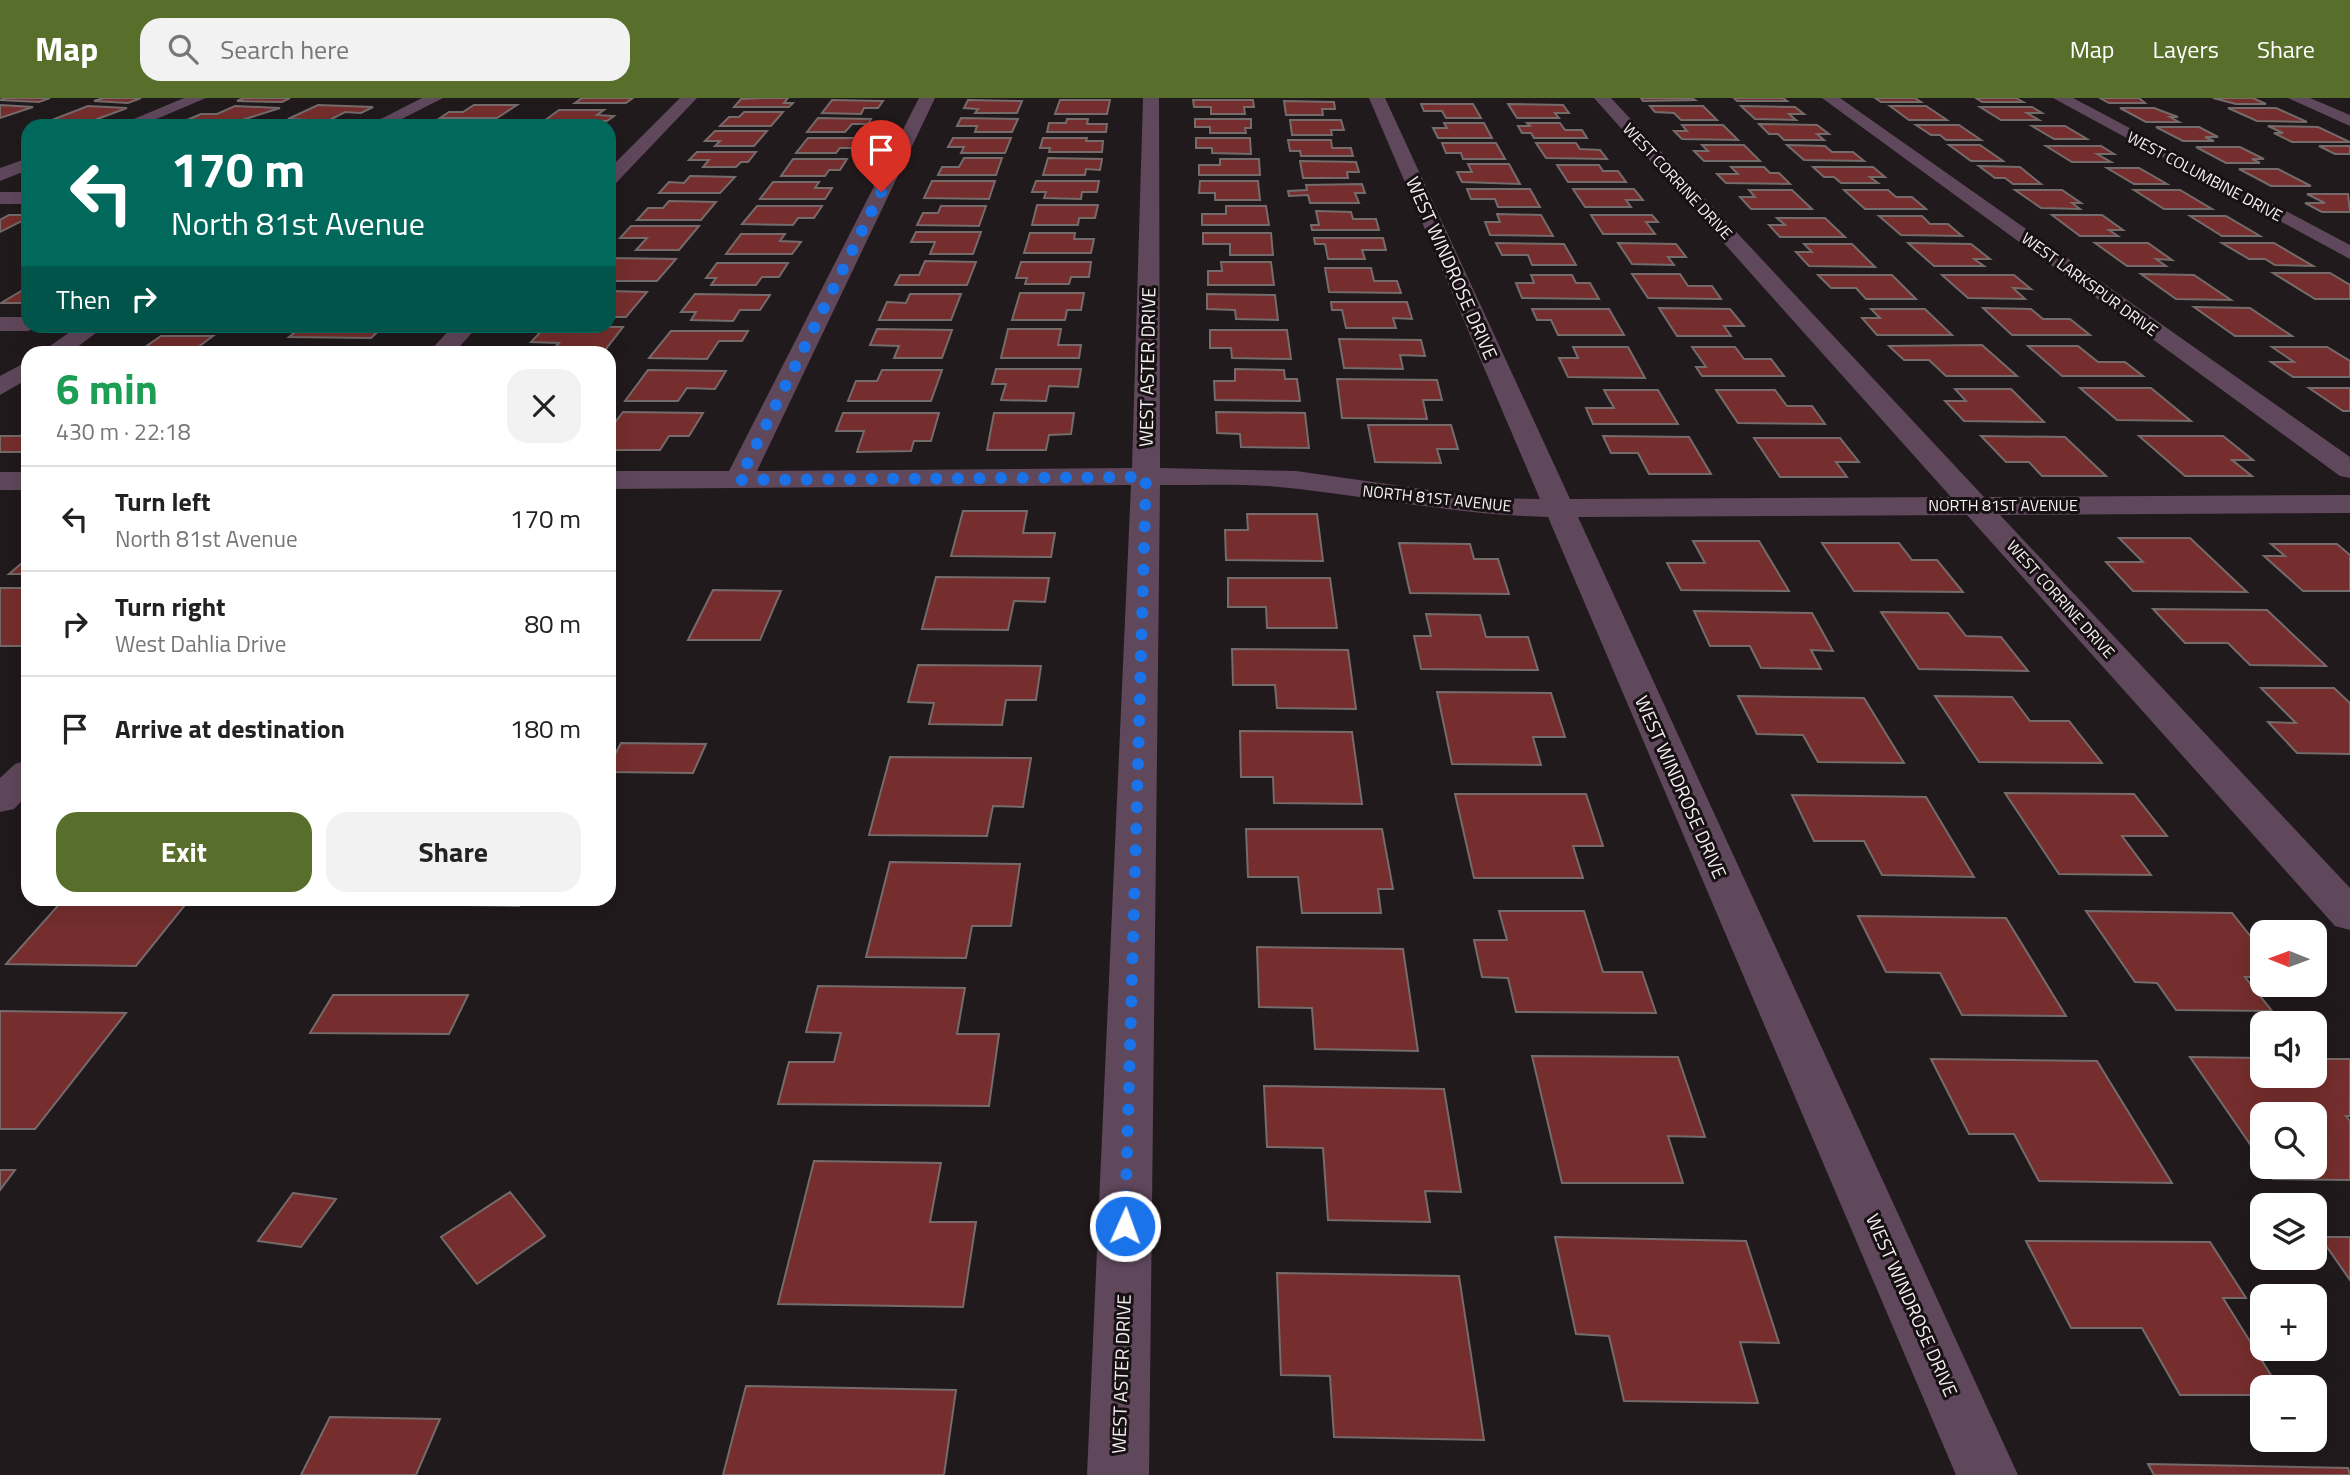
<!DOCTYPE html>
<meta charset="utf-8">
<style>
:root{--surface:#fff;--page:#f2f2f2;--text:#222;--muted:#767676;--line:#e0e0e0;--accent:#586e2b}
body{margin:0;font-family:"Titillium Web",sans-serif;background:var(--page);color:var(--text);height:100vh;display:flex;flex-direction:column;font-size:26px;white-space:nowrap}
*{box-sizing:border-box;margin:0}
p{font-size:23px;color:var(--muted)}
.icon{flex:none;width:38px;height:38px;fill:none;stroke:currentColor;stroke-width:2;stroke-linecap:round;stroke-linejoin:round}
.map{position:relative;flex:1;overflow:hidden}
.side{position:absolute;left:21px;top:248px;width:595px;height:560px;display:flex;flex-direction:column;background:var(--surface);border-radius:21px;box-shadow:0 7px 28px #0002}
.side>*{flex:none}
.hud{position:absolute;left:21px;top:21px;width:595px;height:214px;border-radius:21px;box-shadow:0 7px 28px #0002;background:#00695c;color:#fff;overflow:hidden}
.needle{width:46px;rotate:271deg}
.fabs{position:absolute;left:2250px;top:822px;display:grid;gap:14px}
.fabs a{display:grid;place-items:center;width:77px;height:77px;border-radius:14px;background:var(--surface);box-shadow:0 7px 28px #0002;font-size:35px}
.pin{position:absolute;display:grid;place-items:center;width:60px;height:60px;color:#fff;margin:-72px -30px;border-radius:50% 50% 50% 0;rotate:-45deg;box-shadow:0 0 7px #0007}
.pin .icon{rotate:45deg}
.me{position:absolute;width:77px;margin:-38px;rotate:2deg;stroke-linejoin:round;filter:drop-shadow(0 0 5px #0008)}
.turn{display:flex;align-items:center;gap:24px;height:147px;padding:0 35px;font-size:32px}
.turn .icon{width:91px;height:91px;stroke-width:2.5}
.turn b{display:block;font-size:49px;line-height:60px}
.then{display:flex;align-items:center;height:66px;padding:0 35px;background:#0003;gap:14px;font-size:26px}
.round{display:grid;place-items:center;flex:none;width:74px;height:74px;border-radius:21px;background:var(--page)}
.summary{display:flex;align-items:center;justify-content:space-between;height:119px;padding:0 35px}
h1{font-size:42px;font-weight:700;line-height:52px;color:#1e9e55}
.action{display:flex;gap:14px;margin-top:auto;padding:14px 35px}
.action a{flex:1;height:80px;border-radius:21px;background:var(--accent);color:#fff;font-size:28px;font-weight:700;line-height:80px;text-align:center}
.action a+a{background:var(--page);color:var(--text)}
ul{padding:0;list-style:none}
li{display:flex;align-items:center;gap:21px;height:105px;padding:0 35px;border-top:2px solid var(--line)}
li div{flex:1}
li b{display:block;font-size:26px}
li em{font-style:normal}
header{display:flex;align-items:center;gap:42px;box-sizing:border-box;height:98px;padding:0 35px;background:var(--accent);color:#fff}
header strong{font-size:33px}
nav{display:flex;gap:38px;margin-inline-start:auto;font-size:24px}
.search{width:490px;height:63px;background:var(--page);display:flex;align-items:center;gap:18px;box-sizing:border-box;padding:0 24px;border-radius:21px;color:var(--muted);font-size:26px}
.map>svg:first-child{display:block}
.building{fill:#752e2d;stroke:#746b6a;stroke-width:2}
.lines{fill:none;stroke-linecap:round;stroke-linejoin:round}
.minor{fill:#60485c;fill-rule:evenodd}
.route{stroke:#1a73e8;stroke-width:12;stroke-dasharray:0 21.6}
.labels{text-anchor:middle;stroke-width:6;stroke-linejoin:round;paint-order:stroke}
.far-street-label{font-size:16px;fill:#f4eff0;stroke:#181113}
.street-label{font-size:19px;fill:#f4eff0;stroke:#181113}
</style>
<header>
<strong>Map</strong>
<div class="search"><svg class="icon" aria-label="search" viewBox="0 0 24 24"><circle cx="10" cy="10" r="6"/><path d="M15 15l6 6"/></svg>Search here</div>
<nav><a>Map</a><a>Layers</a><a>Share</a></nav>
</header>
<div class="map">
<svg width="2350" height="1377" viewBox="0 0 2350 1377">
<rect width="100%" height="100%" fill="#211a1c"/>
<path class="building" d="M4 0H50L39 4 0 2Z
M103 0H141L128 5 94 3Z
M244 0H290L282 4 237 3Z
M582 0H633L626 5H575Z
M762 0H788L784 5H793L789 9H734L741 1Z
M1641 0H1692L1695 2 1643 3Z
M1734 0H1783L1787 3H1737Z
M1875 0H1915L1921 4H1881Z
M1976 0H2016L2023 4H1982Z
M2100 0H2139L2145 5H2109Z
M2213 0H2253L2266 6H2236Z
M832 2 883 3 878 10H864L861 16 822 15Z
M968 2 1022 3 1017 15H975L978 11 964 10Z
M1060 2H1110L1107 16H1055Z
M1193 2H1253L1254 9H1244L1245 16H1211V9H1194Z
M1284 3 1334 4 1335 11H1322L1323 17H1286Z
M1421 6H1473L1481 20H1446L1442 13H1424Z
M1508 6 1563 7 1569 15H1555L1559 20H1517Z
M0 7 33 9 0 20Z
M318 7 373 9 361 15 345 14 328 23 288 21Z
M474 7H517L497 20H440L449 14H463Z
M88 8 127 10 92 23 52 22Z
M235 8 280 10 239 23 187 22 201 16H217Z
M1650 8H1703L1717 22H1681L1674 15 1655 14Z
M1741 8 1795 9 1804 16H1789L1796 22 1755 21Z
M1890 8H1926L1947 22H1909Z
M1980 9H2032L2042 15H2027L2039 22H2001Z
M2120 10H2154L2178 19H2170L2179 24H2146Z
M2228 10H2276L2307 24 2257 23Z
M559 12H604L597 17 614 18 607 23H544Z
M744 14H783L771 28H720L729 19H739Z
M818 20 871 21 868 26H852L845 34H807Z
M961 20 1018 21 1012 34H975L977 28H957Z
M1067 21H1088L1087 26H1107L1106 34H1047L1049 25H1066Z
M1195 21H1251V30H1245L1246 35H1210V29H1195Z
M1290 22H1341L1344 32H1331L1332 37H1292Z
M429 24H475L470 28H424Z
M1444 25H1484L1492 40H1438L1433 30H1447Z
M1527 25H1560L1565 32H1582L1587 40H1534L1531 35H1522L1518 28H1530Z
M1759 26 1817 27 1829 36H1817L1824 42H1784L1778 36H1769Z
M1682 27H1723L1738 42 1682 41 1674 33H1687Z
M1916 27H1959L1981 42H1946L1940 37H1931Z
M2032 28H2065L2087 41H2054Z
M2268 28 2318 29 2350 44H2292L2274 35H2283Z
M2156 29H2199L2218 39H2205L2214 43H2183Z
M715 33H767L754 48H715L720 43H705Z
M808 40H861L855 50H840L836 55H796Z
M953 40H1011L1005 55H961L964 49H948Z
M1043 40H1087L1086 43H1103L1102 54H1049L1050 50H1040Z
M1196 40H1250L1251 56 1212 55V50H1196Z
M1288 42H1331L1332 50H1351L1353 58H1301L1300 53H1290Z
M1442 45H1496L1505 61H1463L1461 55H1446Z
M1536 45H1576L1580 51 1600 52 1607 61 1546 60Z
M1702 47H1744L1760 63H1704L1694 53H1708Z
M1787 47 1825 48 1832 54H1853L1864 63 1804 62Z
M1949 47H1980L2003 63H1971Z
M2046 48H2101L2114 56H2097L2111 64H2072Z
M2319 48H2350V56H2335Z
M2196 49H2240L2264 61H2252L2260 65H2226Z
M697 54H756L748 64H741L736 69H703L709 62H689Z
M964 60H1002L996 77H938L942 69H959Z
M1048 60 1102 61 1100 72 1086 71 1085 77H1043Z
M793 61H847L840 72H829L825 78H781Z
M1220 61H1259L1260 77H1199V67H1220Z
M1300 63 1356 64 1359 74H1347L1348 80H1303Z
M1468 66H1509L1520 86 1462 84 1457 74H1472Z
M1557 67H1599L1603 73H1618L1626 84H1568Z
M1979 68 2020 69 2041 86H2013L2005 80H1995Z
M1731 69H1764L1770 75H1779L1790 86 1726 85 1717 76H1738Z
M1813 69H1873L1885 79H1870L1878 85H1841L1834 79H1824Z
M2107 70H2139L2167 86H2134Z
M2239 71H2278L2311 88H2271Z
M690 78 735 79 720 95H659L669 84 684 85Z
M932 83H995L989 101 924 100Z
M1036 83H1099L1097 94H1082L1081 101 1044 100 1046 94H1032Z
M1200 83H1258L1260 102H1215V95H1199Z
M773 84H819L815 90H832L825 101H760Z
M1362 86 1365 95H1355L1359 105H1310L1308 97 1289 98 1288 93 1307 92 1306 87Z
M1467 91H1530L1540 109H1498L1495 101H1471Z
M1573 91H1634L1643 102H1626L1631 109H1585Z
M1749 92H1792L1812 111H1751L1740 99H1755Z
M1844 92H1888L1896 99H1912L1926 111H1865Z
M2015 92H2062L2081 105H2072L2080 111 2041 110Z
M2134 92H2180L2212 111H2164Z
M2307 96H2348L2350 114H2322L2305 105H2325Z
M669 103 716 104 701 122H637L648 110H663Z
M1037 107H1098L1095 120H1079L1078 127H1032Z
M757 108H822L814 120H798L793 127 742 126Z
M941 108H986L979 128 917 127 923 115H938Z
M1226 108H1266L1269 127H1202V116H1226Z
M1316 113 1351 114 1353 121H1376L1379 132H1312L1311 127H1319Z
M1497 116 1541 117 1553 138 1490 137 1485 124H1500Z
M9 117H28V120L0 134V122Z
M1591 117H1652L1658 124H1646L1655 136H1603Z
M2052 117H2102L2123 132H2109L2118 138H2080Z
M1879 118H1922L1930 126H1948L1962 138 1901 137Z
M2190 118H2226L2260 138H2222Z
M1777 120H1825L1845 139H1780L1769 127H1785Z
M631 128H699L679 152H636L647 140H620Z
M916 134H981L973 156H930L935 144H911Z
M1030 135H1075L1074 141H1094L1091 155H1024Z
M1203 135H1271L1273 157H1230V146H1203Z
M741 136H785L780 143 801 144 792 156H726Z
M1314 140H1383L1386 152H1362L1365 161H1328L1325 146H1315Z
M1496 145 1564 146 1576 167H1532L1528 157H1502Z
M1618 145 1676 146 1686 159H1668L1674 167 1632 166Z
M1908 145 1971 146 1990 161H1974L1984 168H1934Z
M2095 145H2148L2172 162 2156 161 2166 168H2127Z
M2222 145H2274L2313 168 2275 167 2265 161H2249Z
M1804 146H1852L1875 169 1809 168 1796 154H1812Z
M609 160 676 161 657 183H609Z
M925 163 976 164 967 187H895L900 177H919Z
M1021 164H1091L1089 179H1071L1069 186H1025L1027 180H1016Z
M1221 164H1271L1274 187H1208V173H1222Z
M717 165H788L779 179H762L756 187H711L716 180H706Z
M1325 170H1371L1374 183H1397L1401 195 1329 194Z
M2273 175H2330L2350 187V201H2315Z
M1632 176H1680L1688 188H1712L1721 201 1648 200Z
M2141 176 2194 177 2231 202 2176 201Z
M1531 177H1572L1576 185H1590L1599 201 1522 200 1516 185H1534Z
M1818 177H1892L1916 201H1866L1856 190H1831Z
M1942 177H2014L2031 191 2013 190 2025 201 1968 200Z
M28 189V205H1Z
M609 193 647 194 626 219H609Z
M1020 195H1084L1081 212H1067L1065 222H1012Z
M695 196 770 197 760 212H740L733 223 691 222 696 214H681Z
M910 196H961L951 222H879L887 204 906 205Z
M1207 196 1275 197 1278 222 1236 221 1235 212 1207 211Z
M1331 204H1407L1412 221 1393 220 1396 230H1346L1342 212H1332Z
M2194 209 2250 210 2292 238H2235Z
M1659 210 1730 211 1744 228H1724L1731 238H1677Z
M1983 210 2031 211 2043 221H2070L2090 237H2012Z
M1532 211H1609L1624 237H1558L1551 222H1537Z
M1871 211H1925L1952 237H1877L1862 220H1880Z
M303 228H384L371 240 289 239Z
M546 228 623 229 602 256H549L559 245 531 244Z
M877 231 952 232 942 260H894L899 248 870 247Z
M1008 231H1061L1058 247H1081L1079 260H1001Z
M1210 232H1287L1291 261 1232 260 1231 250H1210Z
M671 233H748L742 243H719L707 261 649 260Z
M161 238H213L189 256H114L121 250 142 251Z
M1339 241 1421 242 1425 258 1400 257 1403 271 1344 270Z
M1982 247 2017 278H1946L1929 262H1904L1889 248Z
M2028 248H2078L2098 264H2125L2143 278H2062Z
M1573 249H1628L1645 280 1568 279 1559 260H1578Z
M1692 249H1735L1744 261H1771L1784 278H1702L1696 269H1706Z
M2272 249H2327L2350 263V279H2293L2271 264H2294Z
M996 271H1081L1078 289 1049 288 1046 303 1001 302 1006 286H992Z
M1235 271 1284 272 1285 281H1297L1300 303 1215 302 1214 283H1235Z
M648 272 726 273 715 291 687 290 678 303H625Z
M882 272H942L931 303H848L856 283H877Z
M1337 281 1437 282 1442 302H1423L1427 321 1342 320Z
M2080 290H2151L2191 323 2117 322Z
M2309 290H2350V313H2343Z
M1955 291H2011L2044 324 1964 323 1945 303H1966Z
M1604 292H1658L1678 326H1593L1586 310H1614Z
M1716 292H1775L1787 308H1812L1825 326 1738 325Z
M623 314 703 315 689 338H669L660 352H609V323H616Z
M1216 314 1305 315 1309 350 1241 349 1240 336 1217 335Z
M843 315H939L931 343H914L911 353 857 354 864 333H836Z
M994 315H1074L1071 336 1049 337 1046 352H987Z
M1368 327H1451L1458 351H1437L1441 365 1375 364Z
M28 332V354H0V338H20Z
M1603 338 1689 339 1711 376H1649L1638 355H1611Z
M1981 338 2065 339 2106 378H2042L2029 364H2006Z
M2139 338H2223L2253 362H2232L2252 378H2185Z
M1754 340H1840L1859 364H1836L1847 379H1780Z
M963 413H1027L1023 435H1055L1051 459 951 458Z
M1247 416H1317L1323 463 1226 462 1225 432H1248Z
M2119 440H2190L2247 494 2133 493 2106 464H2143Z
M1693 443H1759L1789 493 1681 492 1667 465H1705Z
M1399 445 1470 446 1474 461H1498L1509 496 1410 495Z
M1822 445H1899L1912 462H1937L1963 494 1854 493Z
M2271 446H2337L2350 457V493H2303L2264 458H2285Z
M28 460V476H9Z
M936 479 1049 480 1045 504 1014 503 1008 532 922 531Z
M1228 480H1330L1337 530H1267L1266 509H1228Z
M0 490H28V548H0Z
M713 492 781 493 760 542H688Z
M2153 511 2267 512 2326 568 2250 567 2228 545H2185Z
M1694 513 1812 515 1833 553 1811 552 1821 571 1761 570 1750 548H1710Z
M1881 514 1948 515 1966 538 2001 539 2028 573 1919 571Z
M1426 516 1480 517 1486 539H1528L1538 572 1421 571 1414 538H1431Z
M1232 551 1348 552 1356 611 1277 610 1275 587H1233Z
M918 567 1041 568 1036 602H1006L1002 627 929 626 934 605 908 604Z
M2261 590H2334L2350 605V656L2297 655 2268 624 2296 625Z
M1437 594 1551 595 1565 639H1533L1541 667 1452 666Z
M1738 598 1864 600 1904 665 1818 664 1803 637 1757 636Z
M1935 598 2012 599 2030 623H2069L2102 665 1979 664Z
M1240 633 1352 634 1362 706 1274 705 1273 679H1241Z
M621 645 706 646 693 675 609 674V668Z
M890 659 1031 660 1023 709 993 708 987 738 869 737Z
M2005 695 2134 696 2167 738H2122L2151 777 2059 776Z
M1455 696H1586L1603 748H1573L1583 780H1474Z
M1792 697 1926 699 1974 779 1882 777 1864 743H1814Z
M1246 731H1382L1393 791H1378L1381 815H1302L1298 779H1248Z
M890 764 1020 766 1011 828H972L966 860 866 859Z
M63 802H189L136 868 6 866Z
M410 802H522L519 808 407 806Z
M1499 813H1584L1603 874H1642L1656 915 1516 914 1508 880 1482 879 1474 842H1507Z
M2086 813 2232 815 2263 854V879H2245L2272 913 2176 912 2157 885 2135 884Z
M1858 818 2006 820 2066 918 1962 917 1940 875 1886 874Z
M1257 849 1403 851 1418 953 1315 951 1312 910 1259 909Z
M818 888 965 890 957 936H999L989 1008 778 1006 789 964H834L841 935 806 934Z
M333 897H468L449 936 310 935Z
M0 913 126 915 35 1031H0Z
M1532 958 1678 959 1705 1039 1668 1038 1683 1085H1562Z
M2190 959 2263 960V978H2315V961H2350V1018H2346L2350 1023V1082L2273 1081 2265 1069H2315V1017H2263V1065Z
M1931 961 2097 963 2172 1085 2039 1083 2014 1036H1969Z
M1264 988 1444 991 1461 1094 1425 1093 1430 1124 1328 1122 1323 1050 1267 1049Z
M814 1063 941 1065 930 1124H976L963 1209 778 1206Z
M0 1072H15L0 1092Z
M510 1094 545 1138 477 1186 441 1139Z
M293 1095 336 1101 301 1149 258 1143Z
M1555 1139 1746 1143 1779 1245 1740 1244 1758 1305 1624 1303 1609 1238 1576 1236Z
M2320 1139H2350V1182Z
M2026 1143 2210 1144 2246 1200H2223L2279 1290H2263V1297H2180L2142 1230H2071Z
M1277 1175 1459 1178 1484 1342 1334 1339 1330 1278 1281 1277Z
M746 1288 956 1292 944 1377H723Z
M330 1319 440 1321 416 1377H301Z
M2148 1366 2348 1370 2350 1377H2154Z"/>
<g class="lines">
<path class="minor" d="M184 0H206L140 28H117Z
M422 0H443L388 28H367Z
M680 0H697L616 85 609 87V71Z
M919 0H935L757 373 1132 370 1143 0H1159L1160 370 1296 373 1485 400 1540 401 1369 0H1385L1570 401 1951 399 1594 0H1611L1984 399 2350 397V415L2000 417 2350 790V832L2335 828 1967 417 1578 419 2018 1377H1956L1548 419C1463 417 1382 401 1299 391 1253 385 1206 387 1160 387L1149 1377H1087L1131 387 609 391V373H729Z
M1822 0H1840L2350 359V380L2340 378Z
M2053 0H2073L2350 147V161Z
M2288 0H2310L2350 17V28Z
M28 60V72L0 83V70Z
M0 94H28V106H0Z
M0 219H28V228H39L28 233H0Z
M78 228H105L68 256H39Z
M453 228H478L453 256H427Z
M28 263V281L0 297V278Z
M0 374H28V392H0Z
M28 662V696L14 711 0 714V680L15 666Z"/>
</g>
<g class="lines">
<path class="route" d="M881 94 739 382 1146 379 1125 1128"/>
</g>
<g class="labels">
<g class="far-street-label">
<text transform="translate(2205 78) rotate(28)" y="6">WEST COLUMBINE DRIVE</text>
<text transform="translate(1678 83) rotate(47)" y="6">WEST CORRINE DRIVE</text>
<text transform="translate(2090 186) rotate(36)" y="6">WEST LARKSPUR DRIVE</text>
<text transform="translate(1437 400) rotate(6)" y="6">NORTH 81ST AVENUE</text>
<text x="2003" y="413">NORTH 81ST AVENUE</text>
<text transform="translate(2061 501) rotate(48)" y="6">WEST CORRINE DRIVE</text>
</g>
<g class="street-label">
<text transform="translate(1452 170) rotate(66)" y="7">WEST WINDROSE DRIVE</text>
<text transform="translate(1147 269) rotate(-89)" y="7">WEST ASTER DRIVE</text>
<text transform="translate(1681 689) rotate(66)" y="7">WEST WINDROSE DRIVE</text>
<text transform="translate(1912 1207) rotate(66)" y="7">WEST WINDROSE DRIVE</text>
<text transform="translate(1121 1276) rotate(-88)" y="7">WEST ASTER DRIVE</text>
</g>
</g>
</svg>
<div class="fabs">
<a><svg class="needle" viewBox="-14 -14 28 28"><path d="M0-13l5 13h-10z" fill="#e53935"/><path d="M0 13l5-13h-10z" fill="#767676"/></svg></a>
<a><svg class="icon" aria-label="sound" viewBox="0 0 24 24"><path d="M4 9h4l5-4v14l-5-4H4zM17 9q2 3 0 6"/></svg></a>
<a><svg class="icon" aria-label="search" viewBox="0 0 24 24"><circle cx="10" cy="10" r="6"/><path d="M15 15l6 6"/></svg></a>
<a><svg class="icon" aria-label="layers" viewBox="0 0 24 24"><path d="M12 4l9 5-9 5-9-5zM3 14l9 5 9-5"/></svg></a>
<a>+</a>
<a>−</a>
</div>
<div class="pin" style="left:881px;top:94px;background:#d93025"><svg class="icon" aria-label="arrive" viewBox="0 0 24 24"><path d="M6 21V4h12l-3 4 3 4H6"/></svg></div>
<svg class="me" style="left:1125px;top:1128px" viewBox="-20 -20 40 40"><circle r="17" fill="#1a73e8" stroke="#fff" stroke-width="3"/><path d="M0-11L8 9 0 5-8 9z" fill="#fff"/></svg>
<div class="hud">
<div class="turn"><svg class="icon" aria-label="left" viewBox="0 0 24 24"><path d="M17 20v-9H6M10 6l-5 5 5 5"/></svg><div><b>170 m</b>North 81st Avenue</div></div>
<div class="then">Then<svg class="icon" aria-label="right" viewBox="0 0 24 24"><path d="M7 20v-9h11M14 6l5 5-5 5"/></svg></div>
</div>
<section class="side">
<div class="summary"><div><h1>6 min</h1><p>430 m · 22:18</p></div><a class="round"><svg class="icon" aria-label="close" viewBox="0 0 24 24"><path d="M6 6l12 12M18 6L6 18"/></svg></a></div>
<ul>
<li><svg class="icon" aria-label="left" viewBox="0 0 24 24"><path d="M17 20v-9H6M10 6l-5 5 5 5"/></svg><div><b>Turn left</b><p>North 81st Avenue</p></div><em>170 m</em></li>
<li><svg class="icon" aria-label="right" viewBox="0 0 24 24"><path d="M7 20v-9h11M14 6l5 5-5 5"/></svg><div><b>Turn right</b><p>West Dahlia Drive</p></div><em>80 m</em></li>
<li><svg class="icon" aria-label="arrive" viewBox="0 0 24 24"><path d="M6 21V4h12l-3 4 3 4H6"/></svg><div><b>Arrive at destination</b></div><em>180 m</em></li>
</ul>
<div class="action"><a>Exit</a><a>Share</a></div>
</section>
</div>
